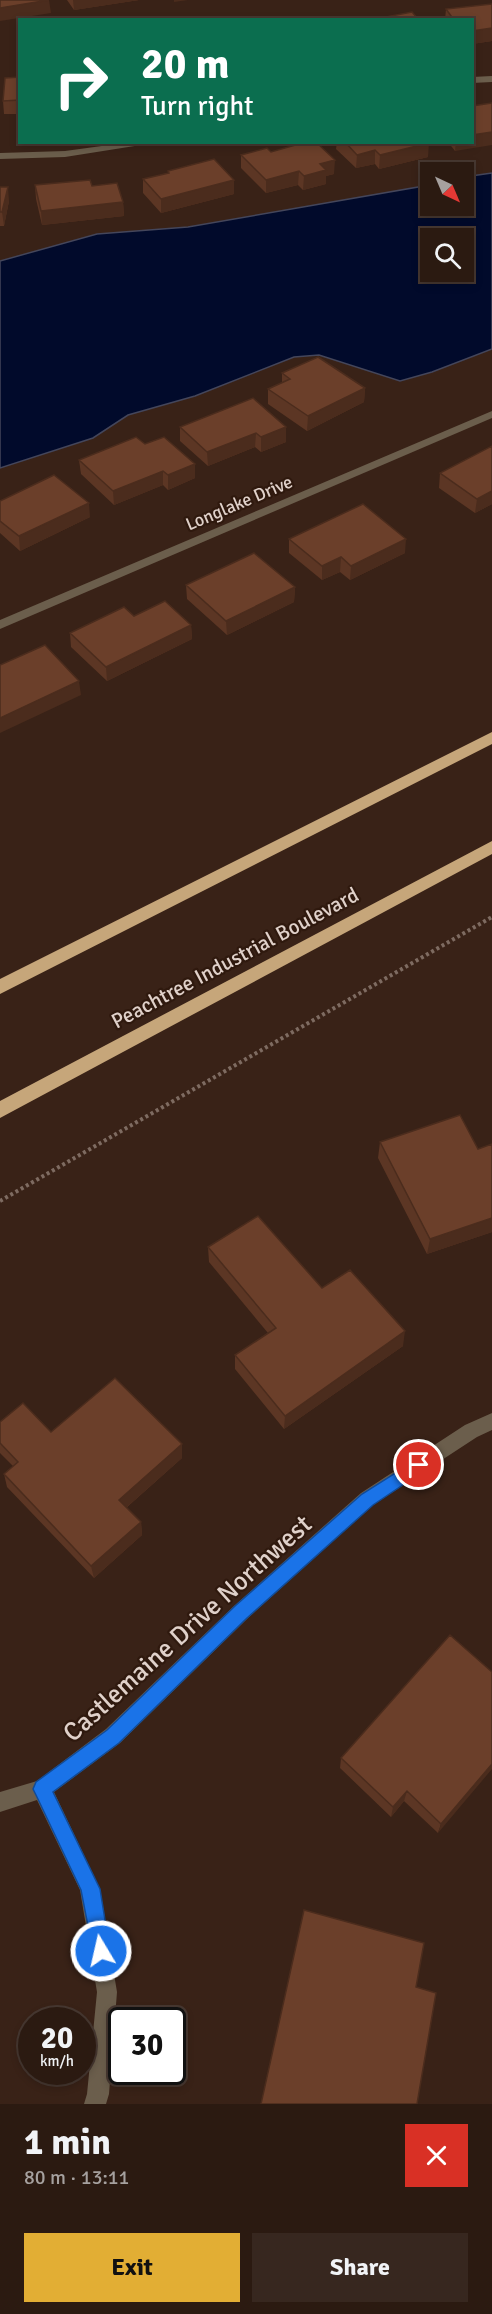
<!DOCTYPE html>
<meta charset="utf-8">
<style>
:root{--surface:#2b1a11;--page:#37271f;--text:#f1f3f6;--muted:#a6a19f;--line:#473831;--accent:#e2ae34}
body{margin:0;font-family:Signika,sans-serif;background:var(--page);color:var(--text);height:100vh;display:flex;flex-direction:column;font-size:22px;white-space:nowrap}
*{box-sizing:border-box;margin:0}
p{font-size:20px;color:var(--muted)}
.icon{flex:none;width:33px;height:33px;fill:none;stroke:currentColor;stroke-width:2;stroke-linecap:round;stroke-linejoin:round}
.map{position:relative;height:2104px;overflow:hidden}
.side{display:flex;flex-direction:column;background:var(--surface);flex:1}
.side>*{flex:none}
.hud{position:absolute;left:18px;top:18px;width:456px;height:126px;border-radius:0px;box-shadow:0 3px 9px #0003,0 0 0 2px var(--line);background:#0b6e4f;color:#fff;overflow:hidden}
.needle{width:39px;rotate:136deg}
.controls{position:absolute;left:420px;top:162px;display:grid;gap:12px}
.controls a{display:grid;place-items:center;width:54px;height:54px;border-radius:0px;background:var(--surface);box-shadow:0 3px 9px #0003,0 0 0 2px var(--line);font-size:30px}
.speed{position:absolute;left:18px;top:2007px;display:flex;gap:12px;font-size:30px;font-weight:700;text-align:center}
.speed>*{display:grid;place-content:center;width:78px;height:78px;border-radius:50%;background:var(--surface);box-shadow:0 3px 9px #0003,0 0 0 2px var(--line);line-height:1}
.speed small{font-size:15px;font-weight:400}
.speed .limit{border:3px solid #111;border-radius:9px;background:#fff;color:#111}
.pin{position:absolute;display:grid;place-items:center;width:51px;height:51px;color:#fff;margin:-26px;border:3px solid #fff;border-radius:50%;box-shadow:0 2px 6px #0007}
.me{position:absolute;width:66px;margin:-33px;rotate:351deg;stroke-linejoin:round;filter:drop-shadow(0 0 4px #0008)}
.turn{display:flex;align-items:center;gap:21px;height:126px;padding:0 24px;font-size:27px}
.turn .icon{width:78px;height:78px;stroke-width:2.5}
.turn b{display:block;font-size:42px;line-height:51px}
.round{display:grid;place-items:center;flex:none;width:63px;height:63px;border-radius:0px;background:var(--page)}
.overview{display:flex;align-items:center;justify-content:space-between;height:102px;padding:0 24px}
h1{font-size:36px;font-weight:800;line-height:45px}
.cta{display:flex;gap:12px;margin-top:auto;padding:12px 24px}
.cta a{flex:1;height:69px;border-radius:0px;background:var(--accent);color:#111;font-size:24px;font-weight:800;line-height:69px;text-align:center}
.cta a+a{background:var(--page);color:var(--text)}
.map>svg:first-child{display:block}
.water{fill:#010a2b;stroke:#44465b;stroke-width:1.5;fill-rule:evenodd}
.lines{fill:none;stroke-linecap:round;stroke-linejoin:round}
.path{stroke:#7e6b61;stroke-width:4;stroke-dasharray:3 3;stroke-linecap:butt}
.street{fill:#6b5e4c;fill-rule:evenodd}
.highway{fill:#c6a67a;fill-rule:evenodd}
.wall{fill:#5c3624}
.shaded-wall{fill:#4b2c1d}
.building{fill:#6b3f2a;stroke:#4b2c1d;stroke-width:1.5}
.route{fill:#1a73e8;stroke:#114b97;stroke-width:1.5}
.labels{text-anchor:middle;stroke-width:4.5;stroke-linejoin:round;paint-order:stroke}
.far-street-label{font-size:18px;fill:#e0d1ca;stroke:#2f190e}
.street-label{font-size:21px;fill:#e0d1ca;stroke:#2f190e}
.near-street-label{font-size:26px;fill:#e0d1ca;stroke:#2f190e}
</style>
<div class="map">
<svg width="492" height="2104" viewBox="0 0 492 2104">
<rect width="100%" height="100%" fill="#392217"/>
<path class="water" d="M492 173V349L432 372 400 381 319 355 294 357 195 396 128 415 93 438 0 468V261L97 234 188 227 430 185V206H464V177ZM430 238H464V272H430Z"/>
<g class="lines">
<path class="path" d="M0 1201 492 917"/>
<path class="street" d="M492 76V82L472 83V77Z
M131 142H160L65 157 0 159V153L65 151Z
M492 411V418L0 629V620Z
M492 1413V1430L477 1437 373 1505 248 1618 120 1743 54 1792 100 1889 117 1992 109 2094 106 2104H84L87 2094 97 1992 80 1890 37 1800 0 1812V1792L37 1781 106 1729 234 1606 361 1493 465 1425Z"/>
<path class="highway" d="M492 732V744L0 994V979Z
M492 841V854L0 1118V1101Z"/>
</g>
<path class="wall" d="M67 0H139L74 10Z
M492 4V41L472 44V20H445L446 9Z
M20 77V114H4L3 101Z
M337 142H428V157L379 169 375 164 356 168 336 149Z
M448 142H472L455 151Z
M271 152 334 174 326 176V184L303 190 298 185 266 193 241 168V155Z
M168 171 234 180V194L161 213 143 193V179L168 173Z
M35 185 92 186 123 202 124 216 42 225 36 199Z
M0 187 9 201 4 226H0Z
M282 373 365 388 364 402 307 431 268 404V389L282 383Z
M180 427H286V442L261 452 255 447 208 466 180 441Z
M145 444 195 478 168 490 163 485 114 505 81 474 79 460Z
M492 446V504L475 513 439 488 440 473Z
M0 501 90 517 20 551 0 533Z
M289 539 405 553 350 580 340 572 322 580 289 553Z
M186 585 295 587 294 602 227 635 187 599Z
M134 616 191 625 192 639 107 681 71 647 70 633Z
M380 1142 478 1149 492 1144V1232L427 1254 378 1158Z
M208 1247 322 1288 403 1346 284 1429 235 1369V1355L268 1333 209 1262Z
M0 1422 51 1432 182 1444V1458L126 1508 141 1522 142 1535 94 1578 7 1487 4 1474 13 1466 0 1453Z
M492 1672 438 1833 404 1801 391 1817 340 1768 341 1758Z"/>
<path class="shaded-wall" d="M49 0 51 13 0 21V8Z
M73 0H139L74 10Z
M174 0H188L174 2Z
M492 28V41L472 44V31Z
M492 132V145L455 151 456 142H472V135Z
M429 143 428 157 379 169 380 155Z
M375 150V164L356 168 357 155Z
M335 160 334 174 326 176V184L303 190 304 176 320 164Z
M299 171 298 185 266 193V180Z
M234 180V194L161 213V199Z
M8 187 9 201 4 226 2 212Z
M123 202 124 216 42 225 41 211Z
M365 388 364 402 307 431 308 416Z
M286 427V442L261 452V437Z
M256 433 255 447 208 466 207 452Z
M195 464V478L168 490V475Z
M163 471V485L114 505 113 491Z
M492 491V504L475 513 477 499Z
M89 503 90 517 20 551 19 536Z
M406 539 405 553 350 580 351 566Z
M341 557 340 572 322 580V566Z
M295 587 294 602 227 635 226 621Z
M191 625 192 639 107 681 106 667Z
M79 681 81 695 0 733V718Z
M492 1218V1232L427 1254 430 1239Z
M405 1331 403 1346 284 1429 285 1416Z
M182 1444V1458L120 1513 119 1500Z
M141 1522 142 1535 94 1578 91 1566Z
M492 1764V1769L438 1833 441 1824Z
M407 1791 404 1801 391 1817 393 1807Z"/>
<path class="building" d="M0 0H49L0 8Z
M492 4V28L472 31V20H454L446 9Z
M412 12 419 20H370Z
M20 77V100L3 101 5 78Z
M492 103V132L472 135V106Z
M306 142H316L335 160 320 164 326 170 304 176 299 171 266 180 241 155 267 148 271 152Z
M345 142H428L429 143 380 155 375 150 357 155Z
M214 159 234 180 161 199 143 179 169 173 168 171Z
M90 180 92 186 117 183 123 202 41 211 35 185Z
M0 187H8L2 212H0Z
M318 357 365 388 308 416 268 389 290 379 282 373Z
M253 398 286 427 261 437 256 433 207 452 180 427Z
M136 437 145 444 164 437 195 464 168 475 163 471 113 491 79 460Z
M492 446V491L477 499 440 473Z
M54 475 89 503 19 536 0 521V501Z
M363 504 406 539 351 566 341 557 322 566 289 539Z
M254 553 295 587 226 621 186 585Z
M165 601 191 625 106 667 70 633 124 607 134 616Z
M45 645 79 681 0 718V665Z
M460 1115 478 1149 492 1144V1218L430 1239 380 1142Z
M258 1216 322 1288 350 1270 405 1331 285 1416 235 1355 276 1328 208 1247Z
M115 1378 182 1444 119 1500 141 1522 91 1566 4 1474 18 1462 0 1443V1422L23 1403 51 1432Z
M450 1635 492 1672V1764L441 1824 407 1791 393 1807 341 1758Z
M304 1910 424 1943 416 1987 436 1993 417 2104H261Z"/>
<path class="route" d="M419 1458 425 1460 427 1465 425 1470 373 1505 247 1618 119 1743 53 1792 100 1889 110 1951 107 1957 101 1960 94 1957 81 1890 36 1795 33 1789 36 1782 107 1730 235 1606 362 1494Z"/>
<g class="labels">
<g class="far-street-label">
<text transform="translate(239 503) rotate(-23)" y="6">Longlake Drive</text>
</g>
<g class="street-label">
<text transform="translate(235 958) rotate(-28)" y="7">Peachtree Industrial Boulevard</text>
</g>
<g class="near-street-label">
<text transform="translate(187 1628) rotate(-42)" y="9">Castlemaine Drive Northwest</text>
</g>
</g>
</svg>
<div class="controls">
<a><svg class="needle" viewBox="-14 -14 28 28"><path d="M0-13l5 13h-10z" fill="#e53935"/><path d="M0 13l5-13h-10z" fill="#a6a19f"/></svg></a>
<a><svg class="icon" aria-label="search" viewBox="0 0 24 24"><circle cx="10" cy="10" r="6"/><path d="M15 15l6 6"/></svg></a>
</div>
<div class="speed"><div>20<small>km/h</small></div><div class="limit">30</div></div>
<div class="pin" style="left:419px;top:1465px;background:#d93025"><svg class="icon" aria-label="arrive" viewBox="0 0 24 24"><path d="M6 21V4h12l-3 4 3 4H6"/></svg></div>
<svg class="me" style="left:101px;top:1951px" viewBox="-20 -20 40 40"><circle r="17" fill="#1a73e8" stroke="#fff" stroke-width="3"/><path d="M0-11L8 9 0 5-8 9z" fill="#fff"/></svg>
<div class="hud">
<div class="turn"><svg class="icon" aria-label="right" viewBox="0 0 24 24"><path d="M7 20v-9h11M14 6l5 5-5 5"/></svg><div><b>20 m</b>Turn right</div></div>
</div>
</div>
<section class="side">
<div class="overview"><div><h1>1 min</h1><p>80 m · 13:11</p></div><a class="round" style="background:#d93025;color:#fff"><svg class="icon" aria-label="close" viewBox="0 0 24 24"><path d="M6 6l12 12M18 6L6 18"/></svg></a></div>
<div class="cta"><a>Exit</a><a>Share</a></div>
</section>
